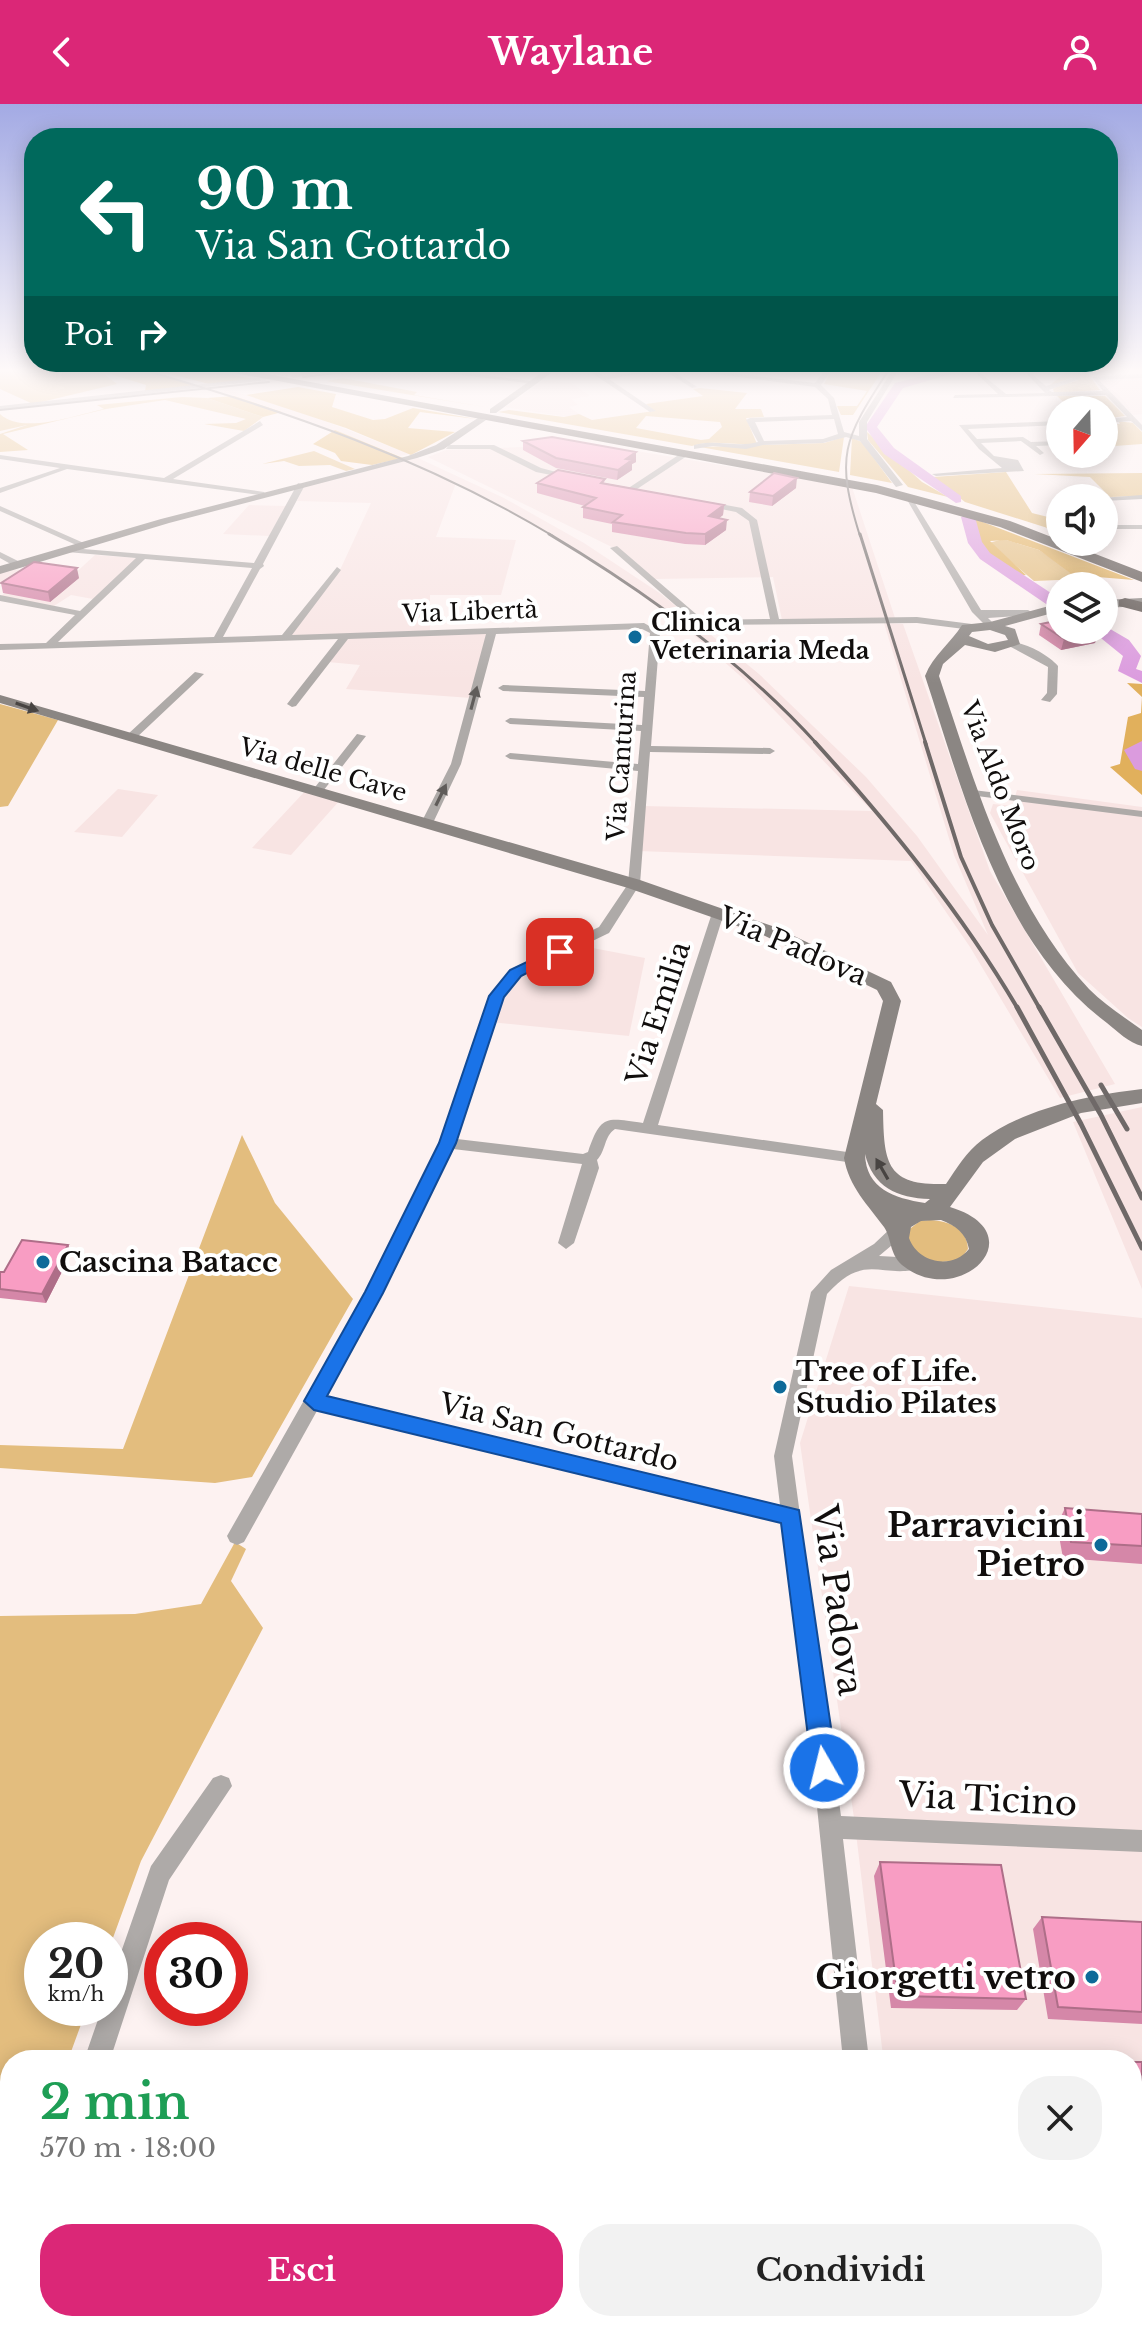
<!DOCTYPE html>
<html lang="it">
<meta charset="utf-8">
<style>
:root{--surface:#fff;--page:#f2f2f2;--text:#222;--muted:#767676;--accent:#db2777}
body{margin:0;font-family:"Libre Baskerville",serif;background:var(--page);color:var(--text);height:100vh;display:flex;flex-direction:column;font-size:30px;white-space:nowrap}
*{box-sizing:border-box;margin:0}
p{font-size:26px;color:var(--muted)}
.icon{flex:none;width:44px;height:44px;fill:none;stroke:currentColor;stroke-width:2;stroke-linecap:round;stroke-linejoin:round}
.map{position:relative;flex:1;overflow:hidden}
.drawer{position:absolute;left:0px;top:1946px;width:1142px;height:282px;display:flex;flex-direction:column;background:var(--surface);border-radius:32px 32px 0 0;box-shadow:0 4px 20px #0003}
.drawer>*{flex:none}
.hud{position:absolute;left:24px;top:24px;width:1094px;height:244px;border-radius:32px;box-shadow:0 4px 20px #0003;background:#00695c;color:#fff;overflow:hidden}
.needle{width:52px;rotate:200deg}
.tools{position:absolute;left:1046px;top:292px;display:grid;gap:16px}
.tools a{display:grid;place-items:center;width:72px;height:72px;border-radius:50%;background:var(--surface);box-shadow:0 4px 20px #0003;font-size:40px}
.speed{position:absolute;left:24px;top:1818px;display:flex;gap:16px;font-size:40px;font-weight:700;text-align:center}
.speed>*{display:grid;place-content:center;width:104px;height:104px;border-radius:50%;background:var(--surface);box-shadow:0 4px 20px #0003;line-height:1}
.speed small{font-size:20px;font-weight:400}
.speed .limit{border:12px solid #d22;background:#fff;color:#111}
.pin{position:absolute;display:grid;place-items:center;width:68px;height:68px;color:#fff;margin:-34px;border-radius:16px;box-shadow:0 4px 12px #0006}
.me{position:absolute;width:88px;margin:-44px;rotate:352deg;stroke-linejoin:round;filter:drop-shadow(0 0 6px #0008)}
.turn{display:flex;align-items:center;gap:28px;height:168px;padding:0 40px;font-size:36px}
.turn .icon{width:104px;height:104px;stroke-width:2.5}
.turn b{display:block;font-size:56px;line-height:68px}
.then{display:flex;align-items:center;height:76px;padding:0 40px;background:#0003;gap:16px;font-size:30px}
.round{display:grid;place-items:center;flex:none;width:84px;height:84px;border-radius:32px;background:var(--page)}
.head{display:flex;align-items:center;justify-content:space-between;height:136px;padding:0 40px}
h1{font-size:48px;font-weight:700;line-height:60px;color:#1e9e55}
.button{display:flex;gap:16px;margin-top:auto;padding:16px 40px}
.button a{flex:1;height:92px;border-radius:32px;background:var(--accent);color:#fff;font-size:32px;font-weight:700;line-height:92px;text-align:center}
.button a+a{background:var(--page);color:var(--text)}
header{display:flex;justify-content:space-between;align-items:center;height:104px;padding:0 40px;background:var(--accent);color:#fff;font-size:36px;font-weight:700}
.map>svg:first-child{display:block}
.built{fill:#f8e4e3}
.green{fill:#e3bd7e;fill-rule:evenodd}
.forest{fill:#e1b05c}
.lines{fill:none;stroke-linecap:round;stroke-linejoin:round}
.river{fill:#db9bde;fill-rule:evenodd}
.street-tunnel{stroke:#dad0cf;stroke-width:7;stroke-dasharray:7 4;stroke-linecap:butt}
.street{fill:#aeaaa8;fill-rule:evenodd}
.secondary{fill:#8b8683;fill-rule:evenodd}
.highway{fill:#5e5652;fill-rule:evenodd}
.rail-far3{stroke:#6f6968;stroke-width:2}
.rail-far2{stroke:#6f6968;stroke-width:3}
.rail-far1{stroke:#6f6968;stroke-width:4}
.rail{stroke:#6f6968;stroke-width:5}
.wall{fill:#d587a8}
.shaded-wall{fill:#ae6e88}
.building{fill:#f89dc3;stroke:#ae6e88;stroke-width:2}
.oneway{fill:#605c5a}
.oneway2{fill:#484442}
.route{fill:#1a73e8;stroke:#114b97;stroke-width:2}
.poi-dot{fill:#0e6a99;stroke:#fff;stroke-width:3}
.labels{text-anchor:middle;stroke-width:8;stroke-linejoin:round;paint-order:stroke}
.far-street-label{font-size:24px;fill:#110e0d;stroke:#fff}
.far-poi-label{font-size:24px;font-weight:bold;fill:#110e0d;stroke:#fff;text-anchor:start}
.street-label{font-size:28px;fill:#110e0d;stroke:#fff}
.poi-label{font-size:28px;font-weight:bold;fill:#110e0d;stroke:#fff;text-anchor:start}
.near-poi-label{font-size:34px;font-weight:bold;fill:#110e0d;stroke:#fff;text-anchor:end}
.near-street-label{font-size:34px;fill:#110e0d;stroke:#fff}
</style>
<header><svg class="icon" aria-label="back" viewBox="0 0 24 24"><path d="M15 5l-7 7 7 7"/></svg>Waylane<svg class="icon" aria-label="person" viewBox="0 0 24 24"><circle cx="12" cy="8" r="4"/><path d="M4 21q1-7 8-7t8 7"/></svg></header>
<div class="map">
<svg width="1142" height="2227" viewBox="0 0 1142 2227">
<rect width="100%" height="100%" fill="#fdf2f1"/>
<path class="built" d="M1142 273V310L1133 311 1098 277Z
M544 276 571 279 590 292 572 295 578 301 569 303 579 310 568 313 505 303Z
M228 286 302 308 409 350 400 352 219 287Z
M576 337 852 383 895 514 782 516 773 473 654 475 620 447 428 353 446 346 571 341Z
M418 354 504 394 584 439 661 490 759 570 866 673 917 732 988 831 954 751 884 519 903 520 990 767 1115 980 1060 994 970 843 911 757 638 747 643 702 872 707 746 577 679 518 591 454 512 408 456 379 436 433 516 436 501 491H430V529L287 534 340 466 371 399 297 397 304 382Z
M249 401 286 402 269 432 223 430Z
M95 451 137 454 93 495 71 491 54 502 0 493 11 484 0 479V469L12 465 71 473Z
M490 528 471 594 346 585 360 561 328 558 347 533Z
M118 685 158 691 122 733 74 728Z
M307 685 341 695 291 751 252 744Z
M1017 686 1142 703V923L1128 914 1078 869 990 709 993 700 1012 702Z
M577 841 645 854 629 932 490 918 508 877Z
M1142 1003V1185L1073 1018Z
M849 1182 1142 1214V2227H978L977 2218H1132V1956H945L883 1952 855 1721 800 1339Z"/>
<path class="green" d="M0 267H100L117 280 33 300 0 285Z
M831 267H882L853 311H841L837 302H857L867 287 824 280Z
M1067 267H1086L1100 286 1054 289 1053 284 1079 276 1071 274 1049 282Z
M343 274 417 288 414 291 491 304 326 277Z
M700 284 747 289 735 305H761L764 313 746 314 757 340C735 342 712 335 692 342L498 308 509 306 564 313 579 310 592 316 654 307 646 300 703 292 693 285ZM646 312 720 318 722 323 709 335 701 336 636 324Z
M1057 292H1105L1125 312 1104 315V306H1072Z
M182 293 207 294 263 313 244 327 204 320 236 319 246 315 165 296 106 305 3 330 28 346 0 348V330L27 321 0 327V310C22 331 76 311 104 305L97 301Z
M1118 317 1133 319 1142 328V340L1115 342 1104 332V320H1120Z
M867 328 922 378 948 393 908 383 868 336Z
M844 333 839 368 700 343 824 339Z
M852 334 862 338 892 379 850 371Z
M314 347 355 365 346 367 330 361 299 362 284 357 262 360Z
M1006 368 1032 409 1060 416V428L965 398 933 373Z
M1142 369V392L1110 393 1090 373 1034 370Z
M1003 435 1039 446 1083 475 1034 477 989 439Z
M0 600 58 616 8 702 0 703Z
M242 1031 275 1099 353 1195 252 1373 215 1379 0 1364V1341L123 1345Z
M930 1116C949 1117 967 1124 968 1145L960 1156 932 1159 908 1142 907 1127 920 1117Z
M235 1438 246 1445 231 1477 263 1524 141 1757 110 1842V1836H42V1904H87L68 1956H10V2086L0 2107V1512L135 1510 201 1500Z"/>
<path class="forest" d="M100 267H141L202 283 145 287 146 281Z
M159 267H212L254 275 209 280Z
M298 283 336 290 332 303 373 316 385 315 413 304 476 315 420 308 408 324 455 328 411 351 346 324 246 291Z
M234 292 282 308 263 313 207 294Z
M335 326 403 354 372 361 341 357 335 349 313 340Z
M975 415 1134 476 1073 471 1039 446 1006 436 990 437 1026 471 1018 472C986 455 982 448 975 415Z
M1127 579 1142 580V691L1110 663 1120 660 1128 613 1141 609 1142 593Z"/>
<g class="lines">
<path class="river" d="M942 267H962L903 284 877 323 894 344 961 392V398L956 399 884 350 865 323 895 279Z
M968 409 975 413 982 438 990 449 1060 495V503L1049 502 980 455 968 439 961 413Z
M1105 522 1129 536 1141 552 1136 565 1142 567V579L1118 567 1123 552 1091 526H1104Z
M1142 637V667L1135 665 1124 646Z"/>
<path class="street-tunnel" d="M259 276 293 272"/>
<path class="street" d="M312 267H331L293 274 290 272Z
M430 267H454L538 278 535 280Z
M589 267H597L604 272 654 267 609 275 656 307 650 308Z
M665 267H673L697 283 692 284Z
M692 267H714L815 279 824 267H831L821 281 834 294 844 328 859 332V318L892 267H898L867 318V335L903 381 896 383 860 337 846 333 823 339 763 341 746 345 713 342 694 345V341C716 335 737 344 758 338L746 316 750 314 832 311 828 295 815 283ZM834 315 838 330 823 335 764 337 755 318Z
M978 267 1006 290 1045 289 1024 267H1044L1032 270 1046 282 1077 273 1080 275 1049 286 1052 288 1103 287 1092 273 1142 270V274L1099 276 1142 321V327L1131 317 1104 319V315L1127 313 1106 291 953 294 955 291 998 290 977 270Z
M259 274 261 277 0 306V302Z
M260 317 263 321 173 375 264 388 267 392 67 365 0 389V384L60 364 0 355V351L164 374Z
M1060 317V321L968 325 977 335 1023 333 1031 338 1060 337V341L1036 342 1044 349 1040 351 1021 337 981 339 994 352 1018 356 1024 367 936 372 932 370 1002 364 979 345 959 321Z
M449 341H494L541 364 575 373 571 375 536 368 490 345H446Z
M680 350 687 352 634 387 627 385Z
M298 379 305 381 263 460 264 462 260 465 223 533 282 531 337 463 341 466 292 531 644 519 660 528 651 642 770 644 775 647 770 650 650 648 640 780 609 829 520 872 504 893 457 1035 583 1050 588 1048C601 1010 606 1014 643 1019L712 809 718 805 724 809 658 1021 854 1049 862 1054 859 1058 854 1059 615 1025C604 1032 606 1047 597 1056L599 1064 574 1139 566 1145 558 1139 582 1060 453 1045 382 1189 325 1292 780 1401 774 1352 811 1188 831 1166 874 1140 892 1123H904L906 1127 904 1131 879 1152 917 1154 923 1156 925 1160 923 1164C880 1176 866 1147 827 1190L792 1352 841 1712 1142 1726V1748L843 1735 869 1956H843L813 1664 782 1418 318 1305 244 1438 237 1441 230 1438 227 1432 366 1187 440 1039 490 892 510 866 599 823 628 780 638 667 510 655 505 652 510 649 638 660 641 627 510 620 505 617 510 614 642 621 644 593 503 587 498 584 503 581 645 587 650 529 642 525 496 530 461 660 432 721 426 724 420 721 451 660 486 530 348 535 296 602 292 603 287 600 338 535 0 546V540L46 539 75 511 0 497V491L80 507 136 454 67 448 66 446 70 443 83 444 0 407V402L86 440 87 442 83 445 254 459ZM145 455 252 464 214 533 58 538Z
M1142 391V395L1104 397V394H1101Z
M906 394 913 396 981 506H1028L1033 509 1031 511 988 514 996 522 988 524 972 508Z
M704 397 742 404 757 416 779 515 917 513 972 520 977 523 972 526 917 519 698 521 610 444 617 442 703 516 770 515 749 417 736 408 701 401Z
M1104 421H1142V425H1104Z
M0 448 22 459 23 461 16 463 0 454Z
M1009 538C1024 538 1048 550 1058 562L1057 590 1050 598 1041 596 1047 589 1048 563 1009 542Z
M195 568 204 570 135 635H127V631Z
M357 630 366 632 320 691H312V687Z
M973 686 1142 707V713L969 691 967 689Z
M221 1671 229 1674 232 1682 169 1776 110 1956H84L102 1904H110V1880L151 1762 213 1674Z
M10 2145V2191L0 2195V2150Z
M869 2218H897L898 2227H870Z"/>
<path class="secondary" d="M544 267H554L496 309H490V305Z
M478 314 486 316 444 345 417 354 169 419 0 470V462L161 415 408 352 436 341Z
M1142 494V502L1104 504V496Z
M1060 499V507L1005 522 1015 525 1020 540 995 548 965 541 943 560 939 572C975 679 1009 800 1089 885 1105 901 1124 913 1142 926V942C1129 939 1117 927 1107 919 1001 840 964 691 925 572 933 551 951 539 962 521L990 518ZM990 526 1005 531 1008 536 988 540 969 532 972 528Z
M0 591 640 776 775 823 891 878 901 897 876 1000 883 1006C884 1059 886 1082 946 1080 957 1064 966 1048 982 1036 1025 1004 1090 991 1142 985V999L1081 1009 1015 1035 983 1058 950 1103C1038 1130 958 1207 902 1161 889 1149 892 1135 884 1123 868 1101 849 1083 844 1054L883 897 877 886 763 831 628 784 0 599ZM865 1050C873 1083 897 1094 930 1095L925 1099C894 1094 866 1085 865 1050ZM941 1116C956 1122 966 1129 969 1145 952 1166 918 1159 909 1134L911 1123 921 1117Z"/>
<path class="highway" d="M224 267H250L877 381 1010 417 1142 468V478L1000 423 876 389Z
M1125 494 1142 498V508L1119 502V496Z"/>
<path class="rail-far3" d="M147 267C289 308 425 355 553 432
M303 273 351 267
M0 306 269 278
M860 432C835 352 843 336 888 267"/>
<path class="rail-far2" d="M549 430C646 488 741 556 817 640
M860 430 926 640"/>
<path class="rail-far1" d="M815 638C890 721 961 808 1018 905
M925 638 961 753 992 821 1040 905"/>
<path class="rail" d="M1017 903 1081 1020 1142 1144
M1039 903 1101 1011 1142 1094
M1101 981 1127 1025"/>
</g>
<path class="wall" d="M523 337 636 348V358L632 360V366L617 376 556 364 523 346Z
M605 375 604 379 724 401 723 411 719 414 726 426 705 441 685 440 612 428V420L583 414V403L585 402 537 389V379Z
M796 384 772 402 749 398 750 388Z
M79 474 50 498 3 489 1 479Z
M1041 520 1098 528 1095 539 1061 546 1039 531Z
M68 1141 71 1150 46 1199 0 1194V1168H4Z
M1065 1404 1142 1410V1460L1063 1454 1057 1421Z
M880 1758 1026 1895 1017 1906 891 1904 874 1772Z
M1042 1813 1142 1818V1920L1048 1915 1033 1825Z
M1132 1958H1142V2185H1132Z"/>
<path class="shaded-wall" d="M636 348V358L632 360V366L617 376 618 366 626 355Z
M797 374 796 384 772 402 773 392Z
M724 401 723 411 708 423 709 412Z
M727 416 726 426 705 441V430Z
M77 464 79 474 50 498 48 488Z
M1098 528 1095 539 1061 546 1064 535Z
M68 1141 71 1150 46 1199 42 1190Z"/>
<path class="building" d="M552 333 636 348 626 355 632 356 618 366 556 354 523 337Z
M558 366 605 375 601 379 724 401 709 412 727 416 705 430 686 429 613 418 622 411 583 403 596 394 537 379Z
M774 369 797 374 773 392 750 388Z
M34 458 77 464 48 488 1 479Z
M1060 516V526H1095L1098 528 1064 535 1041 520Z
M22 1136 68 1141 42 1190 0 1185V1168H4Z
M1065 1404 1142 1410V1442L1071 1438Z
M880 1758 1001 1761 1026 1895 898 1892Z
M1042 1813 1142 1818V1908L1058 1903Z
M986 1951 1091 1956H986Z
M1132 1958H1142V2178H1132Z"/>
<defs><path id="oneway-solid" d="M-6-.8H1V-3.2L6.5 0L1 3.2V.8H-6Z" transform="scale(2)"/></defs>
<g class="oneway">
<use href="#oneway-solid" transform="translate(474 594) rotate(-75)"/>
<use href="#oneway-solid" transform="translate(441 691) rotate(-64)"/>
</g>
<g class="oneway2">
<use href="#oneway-solid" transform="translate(27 603) rotate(19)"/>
<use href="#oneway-solid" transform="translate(882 1065) rotate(-120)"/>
</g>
<linearGradient id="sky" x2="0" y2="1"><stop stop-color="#a3aae4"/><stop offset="0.46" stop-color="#fef9f9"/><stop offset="1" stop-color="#fef9f9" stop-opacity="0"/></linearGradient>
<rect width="1142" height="579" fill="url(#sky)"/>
<path class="route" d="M554 845 567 848 521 872 504 893 456 1039 383 1189 327 1292 799 1406 837 1664 833 1672 824 1676 816 1672 812 1664 781 1419 314 1306 304 1297 365 1188 439 1039 489 892 510 866Z"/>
<g class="poi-dot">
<circle cx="635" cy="533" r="8"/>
<circle cx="43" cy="1158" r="8"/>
<circle cx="780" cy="1283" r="8"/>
<circle cx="1101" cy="1441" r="8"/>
<circle cx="1092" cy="1873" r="8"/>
</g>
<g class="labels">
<g class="far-street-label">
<text transform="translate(470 508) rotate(-2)" y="8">Via Libertà</text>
<text transform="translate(622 652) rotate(-86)" y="8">Via Canturina</text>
<text transform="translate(323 666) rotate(16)" y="8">Via delle Cave</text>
<text transform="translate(1000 682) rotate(69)" y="8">Via Aldo Moro</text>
</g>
<g class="far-poi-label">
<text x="651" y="527">Clinica<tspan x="651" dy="28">Veterinaria Meda</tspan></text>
</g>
<g class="street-label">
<text transform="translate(793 842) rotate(23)" y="10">Via Padova</text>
<text transform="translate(658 909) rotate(-72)" y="10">Via Emilia</text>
<text transform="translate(559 1328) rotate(14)" y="10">Via San Gottardo</text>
</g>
<g class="poi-label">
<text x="59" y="1168">Cascina Batacc</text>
<text x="796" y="1277">Tree of Life.<tspan x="796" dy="32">Studio Pilates</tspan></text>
</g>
<g class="near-poi-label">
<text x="1085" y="1433">Parravicini<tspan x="1085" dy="39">Pietro</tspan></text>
<text x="1076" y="1885">Giorgetti vetro</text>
</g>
<g class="near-street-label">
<text transform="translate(838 1496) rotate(82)" y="12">Via Padova</text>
<text transform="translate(988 1695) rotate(3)" y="12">Via Ticino</text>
</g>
</g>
</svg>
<div class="tools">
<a><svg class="needle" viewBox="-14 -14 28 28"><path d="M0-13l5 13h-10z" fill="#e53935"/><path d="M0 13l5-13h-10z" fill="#767676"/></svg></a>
<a><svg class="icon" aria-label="sound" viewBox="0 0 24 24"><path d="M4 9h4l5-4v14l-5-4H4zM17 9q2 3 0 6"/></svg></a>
<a><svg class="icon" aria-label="layers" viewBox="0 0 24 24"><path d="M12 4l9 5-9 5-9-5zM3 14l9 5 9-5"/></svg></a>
</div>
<div class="speed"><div>20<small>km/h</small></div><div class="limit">30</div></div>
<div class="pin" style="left:560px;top:848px;background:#d93025"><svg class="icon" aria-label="arrive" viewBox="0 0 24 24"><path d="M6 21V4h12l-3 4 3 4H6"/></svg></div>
<svg class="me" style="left:824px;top:1664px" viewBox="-20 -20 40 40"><circle r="17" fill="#1a73e8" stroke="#fff" stroke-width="3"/><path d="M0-11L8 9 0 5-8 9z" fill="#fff"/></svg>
<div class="hud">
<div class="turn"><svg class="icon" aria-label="left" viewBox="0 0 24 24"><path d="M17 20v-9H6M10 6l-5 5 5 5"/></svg><div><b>90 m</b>Via San Gottardo</div></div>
<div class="then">Poi<svg class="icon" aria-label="right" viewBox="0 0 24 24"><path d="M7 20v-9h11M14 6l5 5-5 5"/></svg></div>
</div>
<section class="drawer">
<div class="head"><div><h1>2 min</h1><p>570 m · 18:00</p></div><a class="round"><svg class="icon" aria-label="close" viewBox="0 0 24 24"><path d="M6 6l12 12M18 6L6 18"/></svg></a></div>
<div class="button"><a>Esci</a><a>Condividi</a></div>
</section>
</div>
